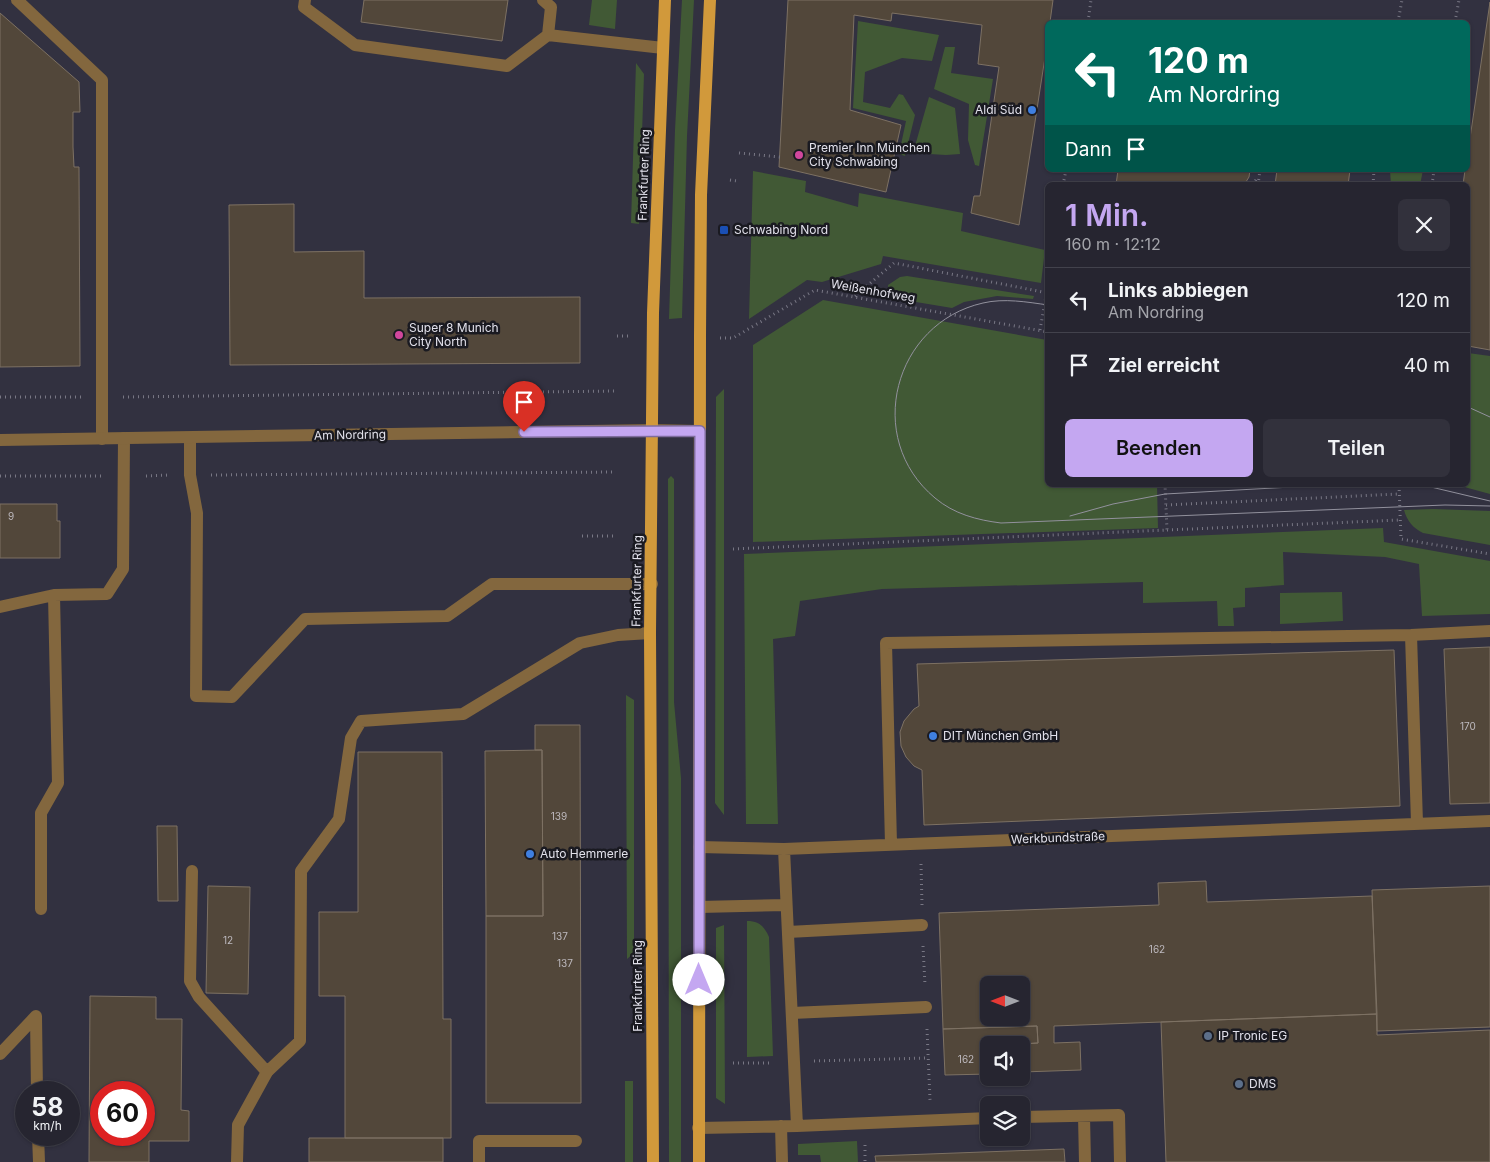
<!DOCTYPE html>
<html lang="de">
<meta charset="utf-8">
<style>
:root{--surface:#262530;--page:#32313c;--text:#f1f3f6;--muted:#a4a5ab;--line:#42424c;--accent:#c4a7f1}
body{margin:0;font-family:Inter,sans-serif;background:var(--page);color:var(--text);height:100vh;display:flex;flex-direction:column;font-size:19px;white-space:nowrap}
*{box-sizing:border-box;margin:0}
p{font-size:16px;color:var(--muted)}
.icon{flex:none;width:28px;height:28px;fill:none;stroke:currentColor;stroke-width:2;stroke-linecap:round;stroke-linejoin:round}
.map{position:relative;flex:1;overflow:hidden}
.sheet{position:absolute;left:1045px;top:182px;width:425px;height:305px;display:flex;flex-direction:column;background:var(--surface);border-radius:8px;box-shadow:0 1px 4px #0004,0 0 0 1px var(--line)}
.sheet>*{flex:none}
.guide{position:absolute;left:1045px;top:20px;width:425px;height:152px;border-radius:8px;box-shadow:0 1px 4px #0004,0 0 0 1px var(--line);background:#00695c;color:#fff;overflow:hidden}
.needle{width:32px;rotate:270deg}
.buttons{position:absolute;left:980px;top:976px;display:grid;gap:10px}
.buttons a{display:grid;place-items:center;width:50px;height:50px;border-radius:8px;background:var(--surface);box-shadow:0 1px 4px #0004,0 0 0 1px var(--line);font-size:25px}
.speed{position:absolute;left:15px;top:1081px;display:flex;gap:10px;font-size:25px;font-weight:700;text-align:center}
.speed>*{display:grid;place-content:center;width:65px;height:65px;border-radius:50%;background:var(--surface);box-shadow:0 1px 4px #0004,0 0 0 1px var(--line);line-height:1}
.speed small{font-size:12px;font-weight:400}
.speed .limit{border:8px solid #d22;background:#fff;color:#111}
.pin{position:absolute;display:grid;place-items:center;width:42px;height:42px;color:#fff;margin:-51px -21px;border-radius:50% 50% 50% 0;rotate:-45deg;box-shadow:0 0 5px #0007}
.pin .icon{rotate:45deg}
.me{position:absolute;width:55px;margin:-28px;rotate:0deg;stroke-linejoin:round;filter:drop-shadow(0 0 4px #0008)}
.turn{display:flex;align-items:center;gap:18px;height:105px;padding:0 20px;font-size:22px}
.turn .icon{width:65px;height:65px;stroke-width:2.5}
.turn b{display:block;font-size:35px;line-height:42px}
.then{display:flex;align-items:center;height:48px;padding:0 20px;background:#0003;gap:10px;font-size:19px}
.round{display:grid;place-items:center;flex:none;width:52px;height:52px;border-radius:8px;background:var(--page)}
.overview{display:flex;align-items:center;justify-content:space-between;height:85px;padding:0 20px}
h1{font-size:30px;font-weight:600;line-height:38px;color:var(--accent)}
.primary-button{display:flex;gap:10px;margin-top:auto;padding:10px 20px}
.primary-button a{flex:1;height:58px;border-radius:8px;background:var(--accent);color:#111;font-size:20px;font-weight:600;line-height:58px;text-align:center}
.primary-button a+a{background:var(--page);color:var(--text)}
ul{padding:0;list-style:none}
li{display:flex;align-items:center;gap:15px;height:65px;padding:0 20px;border-top:1px solid var(--line)}
li div{flex:1}
li b{display:block;font-size:19px}
li em{font-style:normal}
.map>svg:first-child{display:block}
.green{fill:#415935}
.building{fill:#52473a;stroke:#7d7163;fill-rule:evenodd}
.lines{fill:none;stroke-linecap:round;stroke-linejoin:round}
.path{stroke:#787784;stroke-width:3;stroke-dasharray:1 4;stroke-linecap:butt}
.service{stroke:#83673e;stroke-width:12}
.minor{stroke:#83673e;stroke-width:12}
.primary{stroke:#d1993b;stroke-width:12}
.tram{stroke:#92919d;stroke-width:1}
.route-casing{stroke:#7f6d9d;stroke-width:12}
.route{stroke:#c4a7f1;stroke-width:9}
.shop-dot{fill:#3f7fe0;stroke:#1a1a21;stroke-width:2}
.hotel-dot{fill:#d1479c;stroke:#1a1a21;stroke-width:2}
.transit-dot{fill:#1a4fb4;stroke:#1a1a21;stroke-width:2}
.service-dot{fill:#5c6f8a;stroke:#1a1a21;stroke-width:2}
.labels{text-anchor:middle;stroke-width:5;stroke-linejoin:round;paint-order:stroke}
.number-label{font-size:10px;fill:#bebabf}
.poi-label{font-size:12px;fill:#e2e1eb;stroke:#1a1a21;text-anchor:start}
.street-label{font-size:12px;fill:#e2e1eb;stroke:#1a1a21}
</style>
<div class="map">
<svg width="1490" height="1162" viewBox="0 0 1490 1162">
<rect width="100%" height="100%" fill="#323140"/>
<path class="green" d="M592 0H617L615 29 589 25Z
M682 0H694L687 136 682 318 669 319 675 130Z
M858 21 939 35 932 61 902 58 865 72 863 102 890 108 899 94 903 95 915 115 905 156 899 154 906 121 853 108Z
M945 47H955L951 73 993 79 979 166 975 165 968 140 969 104 934 89Z
M636 63 644 74 639 224 631 223Z
M929 97 955 108 960 154 946 155 913 153Z
M1390 170H1423L1420 185H1391Z
M753 171 806 181 805 192 858 207 859 193 963 213 961 231 1045 250 1041 283 883 256 881 264 822 282 807 280 749 319Z
M907 276 1034 296 1033 299 997 296 964 302 952 308 892 298 889 294 888 285 900 277Z
M823 300 1047 340 1048 485H1157L1158 528 753 542V345Z
M1468 353 1490 356V494L1457 485H1468Z
M724 389V815L715 803 716 397Z
M671 476 674 479V702L681 778V1162H669L668 479Z
M1433 509 1490 511V545L1423 533C1413 528 1407 521 1404 510Z
M1383 528 1384 542 1490 561V614L1422 616 1419 564 1385 557 1283 552 1284 585 1245 588V607L1233 608 1234 626H1218L1217 601 1143 603V582L882 589 800 601 795 636 773 639 778 824H746L744 554Z
M1342 592 1343 621 1280 624V593Z
M626 695 634 700V953L627 959Z
M747 921C759 921 764 926 769 937L773 1056 747 1057Z
M724 925 725 1104 716 1098V928Z
M625 1081H633V1162H625Z
M857 1141 858 1162H821L820 1155H798V1144Z"/>
<path class="building" d="M364 0H508L502 41 361 22Z
M788 0H1053L1050 22H1048V38L1019 225 971 213 974 196H980L999 67 978 64 982 25 892 13 891 21 854 15 850 110 901 125 886 192 779 167Z
M1490 2V350L1468 346V185H1463L1465 170H1468V152Z
M0 13 79 82 80 112H73V147L74 167H79L80 366 0 367Z
M1118 170H1250L1249 177 1244 185H1116Z
M1277 170H1350L1348 185H1275Z
M294 204V252L364 251V298L580 297V363L230 365 229 205Z
M0 504H57V521H60V558H0Z
M1490 647V803L1450 804 1444 649Z
M1394 650 1400 806 924 825 922 770 914 766 906 757 901 746 900 732 904 721 914 709 919 706 917 664Z
M535 725H580L581 1103H486V916H543L542 750H535Z
M542 750 543 916H486L485 751Z
M358 752H442L443 1019H451V1138H345V996H319V912H358Z
M157 826H177L178 901H158Z
M1206 881 1207 902 1372 896 1377 1014 1054 1026V1043L1080 1042 1081 1070 1022 1072 1021 1044 1038 1043 1037 1026 943 1029 939 913 1159 905 1158 883ZM989 985H1021V1018H989Z
M208 886 250 887 248 994 206 993Z
M1490 886V1027L1377 1031 1372 890Z
M90 996 156 997V1019H182L181 1110 189 1111V1141H149V1162H89ZM101 1092H144V1135H101Z
M1377 1014V1035L1490 1030V1162H1166L1161 1022Z
M1037 1026 1038 1043 1021 1044V1045H989V1074L945 1075 943 1029Z
M309 1138H443V1162H309Z
M1064 1149 1065 1162H876L875 1156Z"/>
<g class="lines">
<path class="path" d="M1088 22 1091 0
M1398 22 1402 0
M1455 22 1459 0
M739 153 780 157
M730 180 737 181
M1063 185 1066 170
M1253 185 1257 178
M1258 185 1260 170
M1373 185 1374 170
M1432 185 1434 170
M855 296 894 263 1048 293
M1040 330 1048 285
M617 336H631
M720 338H733L815 290 1048 332
M0 397H82
M123 397 616 391
M211 475 616 472
M0 476H102
M146 476 169 475
M1399 485 1401 539 1490 554
M1166 505 1399 494
M1167 530 1400 520
M582 536H617
M733 549 1167 530 1165 485
M921 864 922 905
M923 946 925 985
M927 1029 930 1100
M814 1061 928 1058
M733 1063H773
M865 1145V1162"/>
<path class="service" d="M17 0 102 80V439
M305 0 304 7 355 45 507 66 548 35 663 48
M543 0 551 7 548 35
M190 438V475L197 513 196 696 232 697 305 619 447 616 492 584H652
M0 607 54 595 107 594 123 569 124 438
M1411 635 1417 823
M891 844 886 643 1411 635 1490 631
M699 847 784 849 1490 821
M784 849 797 1126
M192 871 190 981 199 997 267 1072 300 1041 301 871 339 819 351 738 361 721 463 714 580 643 618 635 650 633
M699 907 786 905
M41 909V813L58 783 54 595
M788 932 922 925
M792 1013 926 1007
M0 1054 36 1016 37 1092
M1084 1116 1085 1162
M1021 1117 1119 1115 1120 1162
M781 1126 782 1162
M698 1128 797 1126 989 1118
M38 1135 39 1162
M479 1162V1141H576"/>
<path class="minor" d="M0 440 652 430 699 431
M237 1162 238 1125 267 1072"/>
<path class="primary" d="M653 1162 650 633 653 313 665 0
M699 1162 700 337 701 195 710 0"/>
<path class="tram" d="M1048 305C1027 302 1004 298 983 303 894 323 863 438 935 498 954 514 977 520 1001 523L1445 505 1490 506
M1468 407 1490 417
M1405 485 1431 487 1490 501
M1070 516 1113 504 1165 494 1328 485"/>
</g>
<g class="lines">
<defs>
<path id="route" d="M524 432 700 431 699 980"/>
</defs>
<use href="#route" class="route-casing"/>
<use href="#route" class="route"/>
</g>
<g class="shop-dot">
<circle cx="1032" cy="110" r="5"/>
<circle cx="933" cy="736" r="5"/>
<circle cx="530" cy="854" r="5"/>
</g>
<g class="hotel-dot">
<circle cx="799" cy="155" r="5"/>
<circle cx="399" cy="335" r="5"/>
</g>
<rect class="transit-dot" x="719" y="225" width="10" height="10" rx="2.5"/>
<g class="service-dot">
<circle cx="1208" cy="1036" r="5"/>
<circle cx="1239" cy="1084" r="5"/>
</g>
<g class="labels">
<g class="number-label">
<text x="11" y="520">9</text>
<text x="1468" y="730">170</text>
<text x="559" y="820">139</text>
<text x="560" y="940">137</text>
<text x="228" y="944">12</text>
<text x="1157" y="953">162</text>
<text x="565" y="967">137</text>
<text x="966" y="1063">162</text>
</g>
<g class="poi-label">
<text x="1022" y="114" text-anchor="end">Aldi Süd</text>
<text x="809" y="152">Premier Inn München<tspan x="809" dy="14">City Schwabing</tspan></text>
<text x="734" y="234">Schwabing Nord</text>
<text x="409" y="332">Super 8 Munich<tspan x="409" dy="14">City North</tspan></text>
<text x="943" y="740">DIT München GmbH</text>
<text x="540" y="858">Auto Hemmerle</text>
<text x="1218" y="1040">IP Tronic EG</text>
<text x="1249" y="1088">DMS</text>
</g>
<g class="street-label">
<text transform="translate(644 175) rotate(-88)" y="4">Frankfurter Ring</text>
<text transform="translate(873 291) rotate(10)" y="4">Weißenhofweg</text>
<text transform="translate(350 435) rotate(-1)" y="4">Am Nordring</text>
<text transform="translate(637 581) rotate(-89)" y="4">Frankfurter Ring</text>
<text transform="translate(1058 838) rotate(-2)" y="4">Werkbundstraße</text>
<text transform="translate(638 986) rotate(-90)" y="4">Frankfurter Ring</text>
</g>
</g>
</svg>
<div class="buttons">
<a><svg class="needle" viewBox="-14 -14 28 28"><path d="M0-13l5 13h-10z" fill="#e53935"/><path d="M0 13l5-13h-10z" fill="#a4a5ab"/></svg></a>
<a><svg class="icon" aria-label="sound" viewBox="0 0 24 24"><path d="M4 9h4l5-4v14l-5-4H4zM17 9q2 3 0 6"/></svg></a>
<a><svg class="icon" aria-label="layers" viewBox="0 0 24 24"><path d="M12 4l9 5-9 5-9-5zM3 14l9 5 9-5"/></svg></a>
</div>
<div class="speed"><div>58<small>km/h</small></div><div class="limit">60</div></div>
<div class="pin" style="left:524px;top:432px;background:#d93025"><svg class="icon" aria-label="arrive" viewBox="0 0 24 24"><path d="M6 21V4h12l-3 4 3 4H6"/></svg></div>
<svg class="me" style="left:699px;top:980px" viewBox="-20 -20 40 40"><circle r="19" fill="#fff"/><path d="M0-13L10 11 0 6-10 11z" fill="#c4a7f1"/></svg>
<div class="guide">
<div class="turn"><svg class="icon" aria-label="left" viewBox="0 0 24 24"><path d="M17 20v-9H6M10 6l-5 5 5 5"/></svg><div><b>120 m</b>Am Nordring</div></div>
<div class="then">Dann<svg class="icon" aria-label="arrive" viewBox="0 0 24 24"><path d="M6 21V4h12l-3 4 3 4H6"/></svg></div>
</div>
<section class="sheet">
<div class="overview"><div><h1>1 Min.</h1><p>160 m · 12:12</p></div><a class="round"><svg class="icon" aria-label="close" viewBox="0 0 24 24"><path d="M6 6l12 12M18 6L6 18"/></svg></a></div>
<ul>
<li><svg class="icon" aria-label="left" viewBox="0 0 24 24"><path d="M17 20v-9H6M10 6l-5 5 5 5"/></svg><div><b>Links abbiegen</b><p>Am Nordring</p></div><em>120 m</em></li>
<li><svg class="icon" aria-label="arrive" viewBox="0 0 24 24"><path d="M6 21V4h12l-3 4 3 4H6"/></svg><div><b>Ziel erreicht</b></div><em>40 m</em></li>
</ul>
<div class="primary-button"><a>Beenden</a><a>Teilen</a></div>
</section>
</div>
